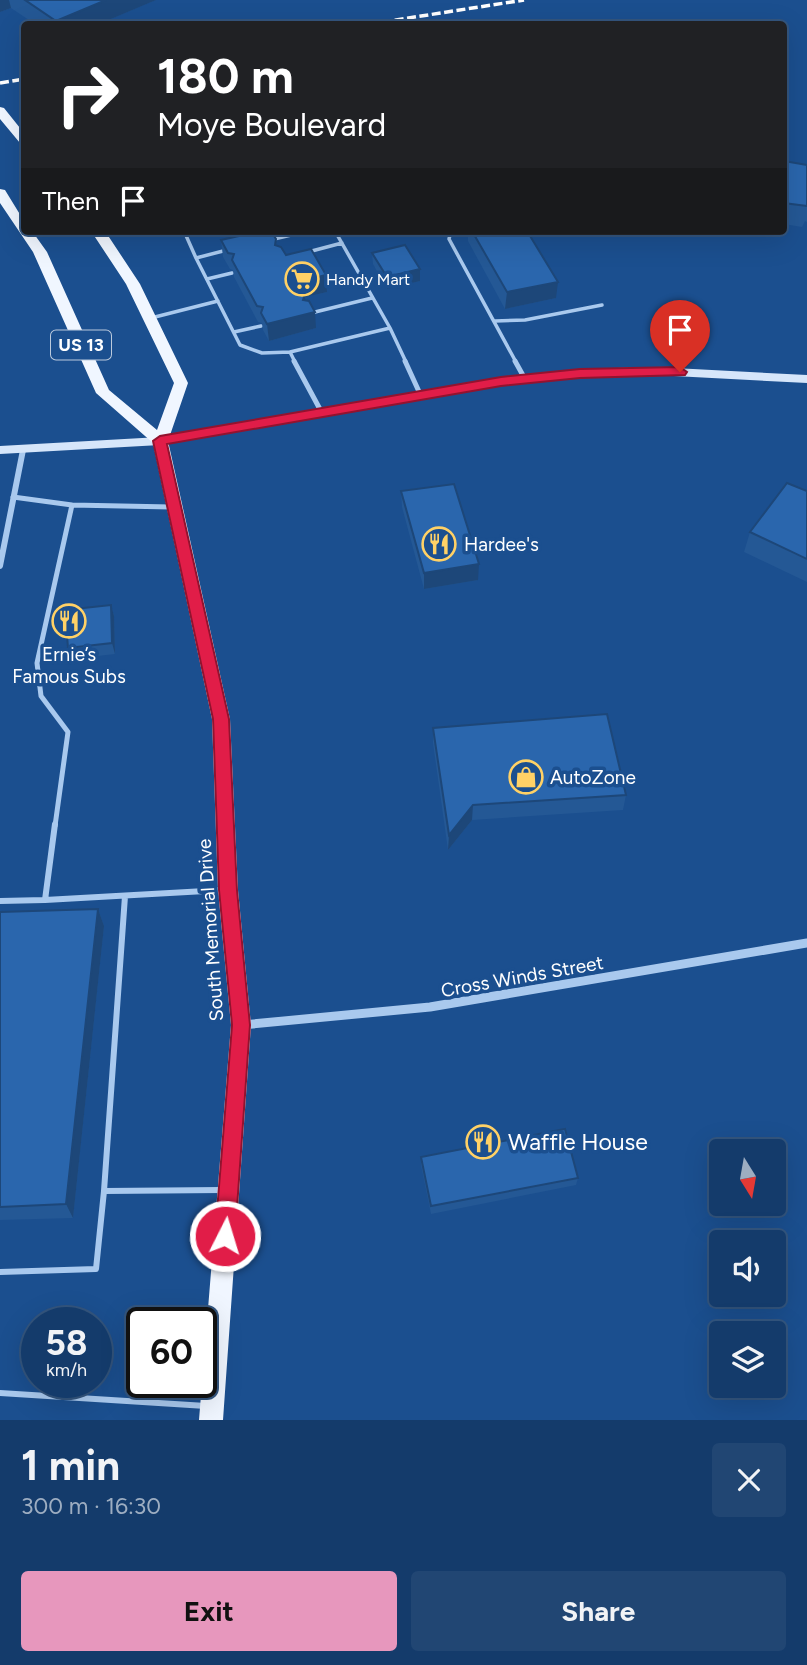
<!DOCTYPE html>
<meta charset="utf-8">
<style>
:root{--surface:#143b6b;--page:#214673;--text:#f1f3f6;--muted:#9dadc1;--line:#33557e;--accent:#e797bd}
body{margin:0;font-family:Figtree,sans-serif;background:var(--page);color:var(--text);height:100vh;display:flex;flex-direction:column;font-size:26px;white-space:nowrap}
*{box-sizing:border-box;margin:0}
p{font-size:23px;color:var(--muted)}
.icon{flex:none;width:38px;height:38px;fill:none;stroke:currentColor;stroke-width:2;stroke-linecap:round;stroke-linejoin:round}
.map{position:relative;height:1420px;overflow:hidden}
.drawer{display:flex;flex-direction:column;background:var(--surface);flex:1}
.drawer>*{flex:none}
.banner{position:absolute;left:21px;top:21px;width:766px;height:214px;border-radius:7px;box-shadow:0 7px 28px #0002,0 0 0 2px var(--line);background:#202124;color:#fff;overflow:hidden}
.needle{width:46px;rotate:169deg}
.tools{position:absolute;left:709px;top:1139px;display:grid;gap:14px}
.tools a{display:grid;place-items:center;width:77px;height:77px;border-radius:7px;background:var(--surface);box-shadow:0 7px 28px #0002,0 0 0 2px var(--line);font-size:35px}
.speed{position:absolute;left:21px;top:1307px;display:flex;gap:14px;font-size:35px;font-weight:700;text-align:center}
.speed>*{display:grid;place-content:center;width:91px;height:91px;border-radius:50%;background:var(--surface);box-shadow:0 7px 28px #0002,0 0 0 2px var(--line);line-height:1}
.speed small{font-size:18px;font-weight:400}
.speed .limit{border:4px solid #111;border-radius:10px;background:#fff;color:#111}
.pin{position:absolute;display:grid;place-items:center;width:60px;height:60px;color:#fff;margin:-72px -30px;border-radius:50% 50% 50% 0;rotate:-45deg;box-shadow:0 0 7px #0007}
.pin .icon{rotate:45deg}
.me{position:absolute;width:77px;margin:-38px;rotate:5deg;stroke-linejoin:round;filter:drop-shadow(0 0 5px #0008)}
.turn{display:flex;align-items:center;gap:24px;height:147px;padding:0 21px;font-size:32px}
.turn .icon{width:91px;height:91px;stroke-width:2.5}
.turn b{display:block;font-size:49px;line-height:60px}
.then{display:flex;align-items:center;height:66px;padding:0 21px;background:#0003;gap:14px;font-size:26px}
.round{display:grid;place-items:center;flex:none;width:74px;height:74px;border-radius:7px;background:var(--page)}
.head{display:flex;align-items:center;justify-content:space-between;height:119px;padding:0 21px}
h1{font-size:42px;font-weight:700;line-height:52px}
.primary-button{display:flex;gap:14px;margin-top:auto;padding:14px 21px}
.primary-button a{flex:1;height:80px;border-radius:7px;background:var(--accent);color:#111;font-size:28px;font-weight:700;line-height:80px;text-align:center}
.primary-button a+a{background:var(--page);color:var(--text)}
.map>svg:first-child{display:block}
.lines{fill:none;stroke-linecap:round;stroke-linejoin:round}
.lane-far2{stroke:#a9c9ee;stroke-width:3.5}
.lane-far1{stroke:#a9c9ee;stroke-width:5}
.lane{stroke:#a9c9ee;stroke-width:6}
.street-far1{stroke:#a9c9ee;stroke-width:6}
.street{stroke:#a9c9ee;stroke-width:9}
.secondary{fill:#d6e6fa;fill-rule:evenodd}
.primary{fill:#f0f6ff;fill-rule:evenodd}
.rail{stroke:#fff;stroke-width:3.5;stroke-dasharray:9 3.5;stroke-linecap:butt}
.wall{fill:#245895}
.shaded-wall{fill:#1d4779}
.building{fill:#2a66ad;stroke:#1d4779;stroke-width:2}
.route{fill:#e11d48;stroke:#92132f;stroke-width:2}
.labels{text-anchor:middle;stroke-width:7;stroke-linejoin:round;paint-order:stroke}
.far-poi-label{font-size:16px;fill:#fff;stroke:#1b4f8f;text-anchor:start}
.shield{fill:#1b4f8f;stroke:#bbcadd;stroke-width:2}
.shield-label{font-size:18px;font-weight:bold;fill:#fff}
.poi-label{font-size:19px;fill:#fff;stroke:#1b4f8f;text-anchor:start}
.street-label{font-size:19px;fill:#fff;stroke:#1b4f8f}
.near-poi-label{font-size:23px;fill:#fff;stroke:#1b4f8f;text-anchor:start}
</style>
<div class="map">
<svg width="807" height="1420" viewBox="0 0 807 1420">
<rect width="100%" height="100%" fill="#1b4f8f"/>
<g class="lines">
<path class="lane-far2" d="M184 231 196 258 227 250
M335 231 390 328
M451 231 449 239 516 362
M270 240 308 231
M308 252 342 243
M196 258 240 345 262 353 290 352
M207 279 232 273
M311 313 372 298
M151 318 218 301
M495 321 525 320 602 305
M234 332 261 326
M295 362 290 352 390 328 406 362"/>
<path class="lane-far1" d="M294 361 322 413
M405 361 421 396
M515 361 525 379
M13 497 72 505
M55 826 68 732 41 696 37 663 72 505 171 507"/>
<path class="lane" d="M55 824 45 900 223 890
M0 901 45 900
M104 1191 125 896
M0 1272 96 1269 104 1191 222 1190
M0 1393 206 1406"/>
<path class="street-far1" d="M0 566 23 450"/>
<path class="street" d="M242 1025 430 1007 807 943"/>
<path class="secondary" d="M655 367 807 375V383L655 375 580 377 501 386 160 445 0 454V446L160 437 501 378 580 369Z"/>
<path class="primary" d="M0 107 4 108 24 133V144L20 143 0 119Z
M0 189 5 190 24 221V231H32L47 252 109 390 157 430 174 383 126 284 91 231H105L140 284 188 383 168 441 230 719 238 890 251 1025 223 1420H199L231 1025 218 890 212 719 153 443 96 393 33 252 0 203Z"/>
<path class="rail" d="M370 24 524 0
M0 83 24 79"/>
</g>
<path class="wall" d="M0 0H156L99 24H35L11 8 0 12Z
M784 161 807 165V222L805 221 802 227 784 224Z
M468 231H527L556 298 505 309 468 241Z
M221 240 277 245 286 255 326 275 327 292 305 297V300L316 328 269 341 263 330 262 323 258 322 234 277 233 270 230 269 223 257Z
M372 253 420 281 387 289 373 264Z
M401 491 478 580 424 589 402 507Z
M807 491V582L744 552 750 532Z
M111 605 114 616 115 654 71 659 68 648Z
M433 728 626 795 623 810 472 820 448 850 433 743Z
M98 909 104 926 73 1218 0 1220V912Z
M421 1157 578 1178 576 1185 431 1214 421 1165Z"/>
<path class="shaded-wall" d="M0 0H9L11 8 0 12Z
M106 0H156L99 24H57L56 21Z
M420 269V281L387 289V277Z
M326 275 327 292 305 297 306 310 315 312 316 328 269 341 267 324 298 282Z
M558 282 556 298 505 309 507 292Z
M479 564 478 580 424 589V573Z
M111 605 114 616 115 654 112 643Z
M473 805 472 820 448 850 449 835Z
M98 909 104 926 73 1218 66 1204Z"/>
<path class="building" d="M25 0H106L56 21Z
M784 161 807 165V206L784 203Z
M261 231H271L276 239 275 245 281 247 286 255 311 249 326 275 298 282 305 294 303 300 309 301 315 312 267 324 261 313 263 307 257 306 232 260 234 254 228 253 221 240Z
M472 231H527L558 282 507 292Z
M405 245 420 269 387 277 372 253Z
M787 483 807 491V559L750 532Z
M454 484 479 564 424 573 401 491Z
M111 605 112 643 68 648 65 610Z
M607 714 626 795 473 805 449 835 433 728Z
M98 909 66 1204 0 1207V912Z
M565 1129 578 1178 431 1206 421 1157Z"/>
<path class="route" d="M680 367 687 372 685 375 580 378 501 386 167 444 229 719 237 890 250 1025 235 1236 232 1243 225 1246 218 1243 215 1236 232 1025 219 890 213 719 153 441 160 436 501 377 580 369Z"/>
<defs>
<symbol id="supermarket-ring" viewBox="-11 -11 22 22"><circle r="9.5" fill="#1b4f8f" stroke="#ffd166" stroke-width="1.5"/><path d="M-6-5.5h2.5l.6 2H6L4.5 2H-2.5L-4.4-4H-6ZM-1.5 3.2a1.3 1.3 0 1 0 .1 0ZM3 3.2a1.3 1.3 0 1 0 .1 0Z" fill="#ffd166"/></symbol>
<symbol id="restaurant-ring" viewBox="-11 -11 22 22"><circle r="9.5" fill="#1b4f8f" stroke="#ffd166" stroke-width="1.5"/><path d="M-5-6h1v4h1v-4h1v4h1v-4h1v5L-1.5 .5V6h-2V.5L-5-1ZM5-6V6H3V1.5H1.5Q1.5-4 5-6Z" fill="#ffd166"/></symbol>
<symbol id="shop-ring" viewBox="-11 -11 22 22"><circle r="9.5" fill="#1b4f8f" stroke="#ffd166" stroke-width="1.5"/><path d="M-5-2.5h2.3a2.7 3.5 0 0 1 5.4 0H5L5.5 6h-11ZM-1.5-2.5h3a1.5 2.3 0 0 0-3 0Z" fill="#ffd166"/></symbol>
</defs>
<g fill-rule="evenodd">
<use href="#supermarket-ring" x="283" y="260" width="38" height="38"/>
<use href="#restaurant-ring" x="420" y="525" width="38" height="38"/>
<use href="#restaurant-ring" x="50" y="602" width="38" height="38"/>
<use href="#shop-ring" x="507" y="758" width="38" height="38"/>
<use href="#restaurant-ring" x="464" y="1123" width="38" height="38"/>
</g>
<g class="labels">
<g class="far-poi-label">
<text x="326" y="285">Handy Mart</text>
</g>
<rect class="shield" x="51" y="330.5" width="60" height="29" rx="5"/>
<g class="shield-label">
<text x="81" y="351">US 13</text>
</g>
<g class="poi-label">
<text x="464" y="551">Hardee's</text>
<text x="69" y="661" text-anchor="middle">Ernie’s<tspan x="69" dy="22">Famous Subs</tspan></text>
<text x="550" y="784">AutoZone</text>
</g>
<g class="street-label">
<text transform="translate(210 930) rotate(-94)" y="7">South Memorial Drive</text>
<text transform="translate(522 976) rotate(-10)" y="7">Cross Winds Street</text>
</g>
<g class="near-poi-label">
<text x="508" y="1150">Waffle House</text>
</g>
</g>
</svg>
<div class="tools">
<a><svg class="needle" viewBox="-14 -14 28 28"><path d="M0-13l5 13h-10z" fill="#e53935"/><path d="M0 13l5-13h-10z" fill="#9dadc1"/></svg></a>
<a><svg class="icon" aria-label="sound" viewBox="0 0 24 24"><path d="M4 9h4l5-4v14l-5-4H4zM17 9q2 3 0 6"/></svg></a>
<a><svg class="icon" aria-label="layers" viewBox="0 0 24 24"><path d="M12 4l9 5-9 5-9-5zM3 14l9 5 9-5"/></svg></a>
</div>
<div class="speed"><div>58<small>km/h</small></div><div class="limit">60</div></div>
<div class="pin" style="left:680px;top:372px;background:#d93025"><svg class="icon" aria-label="arrive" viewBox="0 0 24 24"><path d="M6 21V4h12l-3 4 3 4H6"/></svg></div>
<svg class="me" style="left:225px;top:1236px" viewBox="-20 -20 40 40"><circle r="17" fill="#e11d48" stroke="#fff" stroke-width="3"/><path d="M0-11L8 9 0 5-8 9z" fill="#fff"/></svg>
<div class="banner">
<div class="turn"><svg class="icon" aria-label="right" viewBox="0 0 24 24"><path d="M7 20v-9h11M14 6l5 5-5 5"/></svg><div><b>180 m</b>Moye Boulevard</div></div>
<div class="then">Then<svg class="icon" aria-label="arrive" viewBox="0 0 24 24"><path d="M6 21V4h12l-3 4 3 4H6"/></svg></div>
</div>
</div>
<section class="drawer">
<div class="head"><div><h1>1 min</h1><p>300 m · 16:30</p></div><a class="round"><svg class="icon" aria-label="close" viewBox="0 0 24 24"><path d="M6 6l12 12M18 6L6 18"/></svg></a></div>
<div class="primary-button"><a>Exit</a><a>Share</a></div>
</section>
